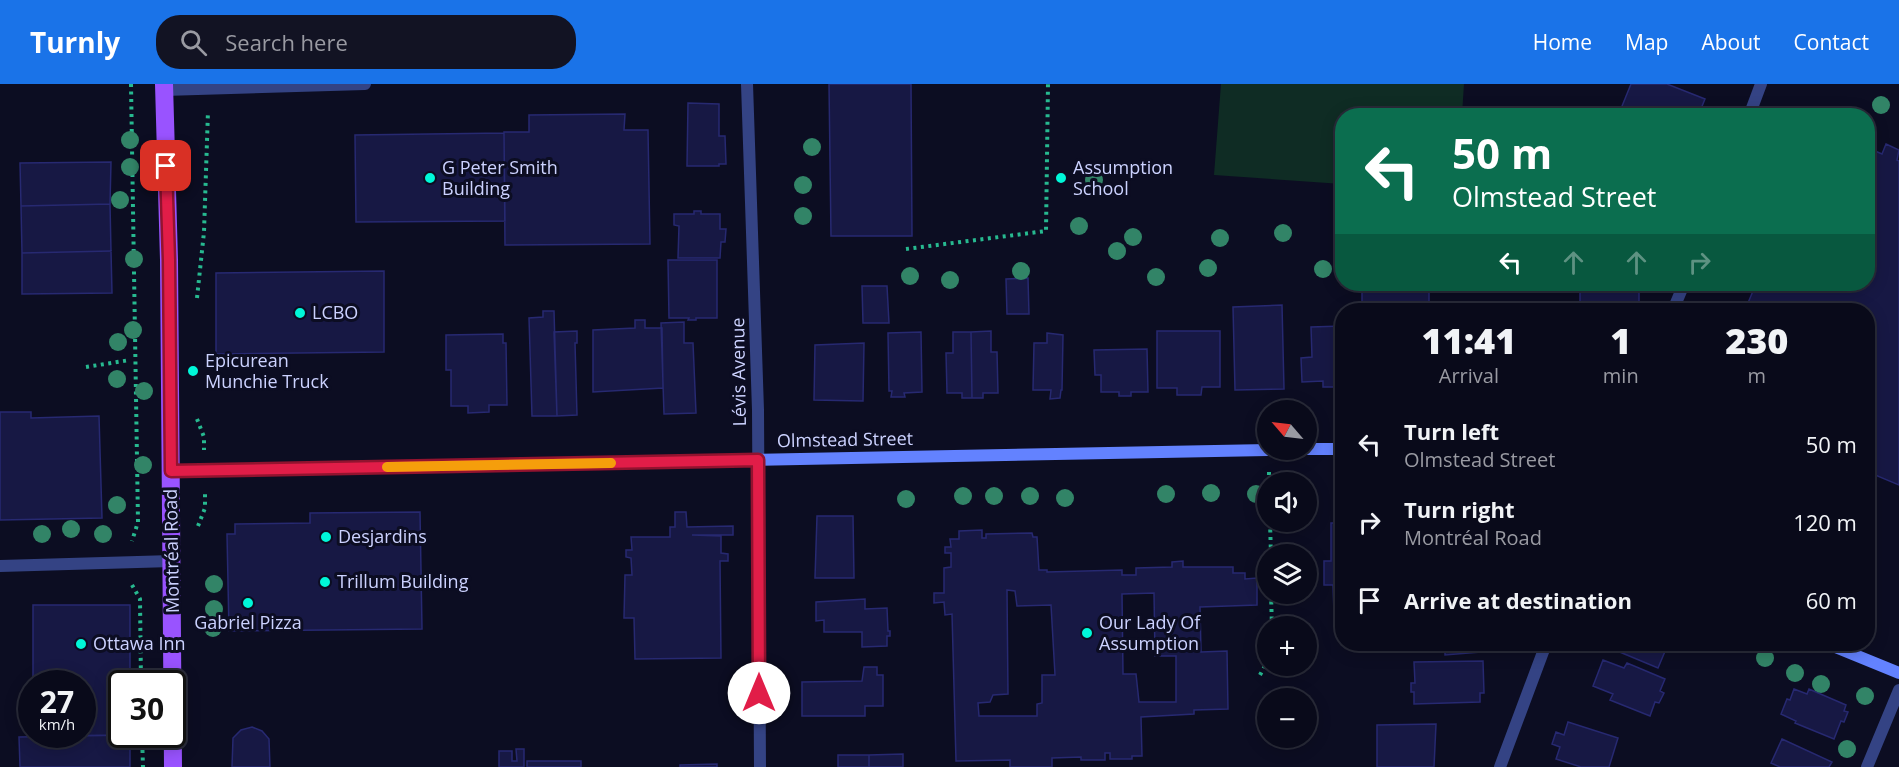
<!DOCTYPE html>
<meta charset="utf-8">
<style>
:root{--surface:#090a1a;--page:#121323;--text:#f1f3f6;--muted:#999aa2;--line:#292b39;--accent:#1a73e8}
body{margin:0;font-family:"Open Sans",sans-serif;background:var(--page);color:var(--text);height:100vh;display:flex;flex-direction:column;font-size:22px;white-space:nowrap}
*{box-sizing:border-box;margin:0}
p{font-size:20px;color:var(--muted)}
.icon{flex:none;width:33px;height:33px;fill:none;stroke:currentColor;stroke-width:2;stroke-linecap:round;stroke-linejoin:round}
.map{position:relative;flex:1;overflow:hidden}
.side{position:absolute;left:1335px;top:219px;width:540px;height:348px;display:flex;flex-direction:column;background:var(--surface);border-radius:24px;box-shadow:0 3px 15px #0003,0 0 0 2px var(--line)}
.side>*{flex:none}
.guide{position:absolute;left:1335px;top:24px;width:540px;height:183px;border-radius:24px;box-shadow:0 3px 15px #0003,0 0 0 2px var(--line);background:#0b6e4f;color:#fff;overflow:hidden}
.needle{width:39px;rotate:298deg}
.fabs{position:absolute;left:1257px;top:316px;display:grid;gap:12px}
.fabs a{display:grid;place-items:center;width:60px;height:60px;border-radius:50%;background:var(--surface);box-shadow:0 3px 15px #0003,0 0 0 2px var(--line);font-size:30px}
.speed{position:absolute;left:18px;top:586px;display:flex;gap:12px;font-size:30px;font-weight:700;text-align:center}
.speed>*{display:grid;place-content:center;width:78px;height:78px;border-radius:50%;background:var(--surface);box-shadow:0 3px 15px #0003,0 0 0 2px var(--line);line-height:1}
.speed small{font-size:15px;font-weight:400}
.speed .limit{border:3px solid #111;border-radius:9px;background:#fff;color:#111}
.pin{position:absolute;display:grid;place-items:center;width:51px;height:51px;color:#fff;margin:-26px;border-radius:12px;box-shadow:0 3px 9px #0006}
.me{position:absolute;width:66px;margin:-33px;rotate:0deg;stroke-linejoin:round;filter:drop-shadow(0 0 4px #0008)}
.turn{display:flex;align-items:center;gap:21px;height:126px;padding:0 18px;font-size:27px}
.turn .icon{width:78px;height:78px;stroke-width:2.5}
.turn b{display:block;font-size:42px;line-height:51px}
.lanes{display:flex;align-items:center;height:57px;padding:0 18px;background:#0003;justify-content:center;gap:30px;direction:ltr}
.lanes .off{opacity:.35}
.eta{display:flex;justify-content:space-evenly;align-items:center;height:102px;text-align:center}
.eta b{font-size:36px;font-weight:800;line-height:42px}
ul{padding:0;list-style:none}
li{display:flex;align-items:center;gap:18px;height:78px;padding:0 18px}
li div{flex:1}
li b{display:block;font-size:22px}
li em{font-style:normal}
header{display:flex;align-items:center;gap:36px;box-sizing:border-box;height:84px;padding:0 30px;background:var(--accent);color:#fff}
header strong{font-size:28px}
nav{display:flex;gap:33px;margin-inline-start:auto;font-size:21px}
.search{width:420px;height:54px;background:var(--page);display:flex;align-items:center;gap:15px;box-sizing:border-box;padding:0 21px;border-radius:24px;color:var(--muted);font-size:22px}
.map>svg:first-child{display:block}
.green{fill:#0f2c24}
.building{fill:#171844;stroke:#272971;stroke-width:1.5;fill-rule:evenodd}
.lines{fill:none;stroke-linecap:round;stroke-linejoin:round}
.path{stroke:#27b990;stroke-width:4;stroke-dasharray:3 4.5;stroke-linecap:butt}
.street{stroke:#344384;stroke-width:12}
.secondary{stroke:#6382ff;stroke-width:12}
.primary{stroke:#9953ff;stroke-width:18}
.tree{fill:#328467}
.route-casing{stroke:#92132f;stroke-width:15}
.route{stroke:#e11d48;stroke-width:10}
.slow{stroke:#f59e0b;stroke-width:10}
.poi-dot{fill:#00f7d9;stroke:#0c0d22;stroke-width:2}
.labels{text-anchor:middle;stroke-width:6;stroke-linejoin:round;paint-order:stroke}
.poi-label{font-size:18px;fill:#ccd2ff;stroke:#0c0d22;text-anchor:start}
.street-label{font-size:18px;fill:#ccd2ff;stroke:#0c0d22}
</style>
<header>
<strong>Turnly</strong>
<div class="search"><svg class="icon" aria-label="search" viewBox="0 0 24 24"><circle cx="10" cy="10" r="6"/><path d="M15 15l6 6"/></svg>Search here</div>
<nav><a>Home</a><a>Map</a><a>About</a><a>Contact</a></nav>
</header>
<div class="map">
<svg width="1899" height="683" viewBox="0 0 1899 683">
<rect width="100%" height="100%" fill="#0c0d22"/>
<path class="green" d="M1221 0H1464L1462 31 1342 32V100L1214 91Z"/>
<path class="building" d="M829 0H911L912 152H831Z
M1631 0H1667L1705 15 1698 32H1618Z
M688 19 719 20V52H725L726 80H719V82H687Z
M625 30 624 46H648L650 160 505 161 504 48H529V31Z
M504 49 505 137 356 138 355 51Z
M1886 60 1899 66 1897 76 1899 77V401L1868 388V226H1745L1756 200H1808L1822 205 1824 200H1868V64L1882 70Z
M111 78 110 120 21 122 20 79Z
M110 120 111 167 22 169 21 122Z
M694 127H701V130H720V145H726L725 158H721L720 174H678L679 142 674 141V130H694Z
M111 167 112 209 22 210V169Z
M668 176H717V234H696V236H688L689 234H669Z
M384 187V268L216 270V189Z
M1028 194 1029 230H1007L1006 195Z
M1362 200H1429V226H1362Z
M1580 200H1639V226H1580Z
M862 202H887L889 239H863Z
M1282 221 1284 305 1235 306 1233 223Z
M543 227H554L557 332H532L529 234 543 233Z
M635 236H645V244H662L663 304 593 308V246L635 244Z
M684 238V259H693L696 329 664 330 661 239Z
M1342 242V297H1339V303H1323V297L1302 298 1301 274 1312 273 1311 243Z
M577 247V259H575L577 331 557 332 554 248Z
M991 247V268H997L998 309H983V314H972L971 248Z
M1157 247H1220V303H1202L1201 311H1177V304H1157Z
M921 248 922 308 904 309 905 313H891L892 307H889L888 249Z
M953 248H971L972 314H962V309H947L946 269H953Z
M1047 249 1063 251 1062 306H1061L1060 314 1050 315 1051 306H1033L1034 259H1047Z
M503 250V259H506L507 321H489V328L468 329V322H451V286H446V251Z
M864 259 863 317 814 316 815 261Z
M1147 265 1148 308H1131V312H1119V308H1101V291H1095L1094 266Z
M0 328H31V334L99 332 102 434 0 436Z
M420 428 422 545 229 547 227 450H235V440L310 439V429Z
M675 428H686L687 443 733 442V451H692L721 452V469L728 470V477H720L721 574 635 575 634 534H624L625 491H632L631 474 626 473V466H632L631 453H670V443H675Z
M817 432H853L854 494H815Z
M1331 439H1342V529H1334L1333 501H1324V477H1331Z
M982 446V454H986V450L1032 449 1033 453H1037L1039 486H1047V488L1122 486V491H1136V484L1172 483V478L1183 477V483H1233V489H1245V495L1257 494V521L1200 523 1201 568 1227 567 1228 625 1194 626V630L1141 633 1142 672H1132V675H1110V669H1105V676H1081V673L1052 674V683H1010V676L956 677 952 530 945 531 944 518 934 519V509H944V484L951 483V469H945V463H951L950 455H959V447ZM1007 506 1015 507 1017 522 1051 521 1055 591H1042V619L1037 620V632H979L978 619 990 618 993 611 1008 610ZM1154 509 1155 572H1176V618H1139L1136 590H1123L1122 510Z
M865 515V525L887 524 888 547H890V552H887V562L862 563V548H824V536L816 537V518Z
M33 521H130V600H122V651H124L33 652 82 651V600H33Z
M1445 560H1504L1505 566 1445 571Z
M1618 560H1674L1670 567 1666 565 1658 584 1615 566Z
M1603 576 1624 584 1627 579 1665 595 1660 607 1664 609 1659 619 1655 618 1650 632 1610 616 1613 610 1593 602Z
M1483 577 1484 609H1480V618L1414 620V608H1411V599H1415L1414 578Z
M864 583H877V591H883V622H865V632H802V598L862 597Z
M1794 605 1807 610 1809 605 1846 621 1844 627 1848 628 1844 638 1841 637 1834 655 1795 639 1796 637 1781 630 1787 615 1790 616Z
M1568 638 1618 654 1609 683H1581L1556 675 1560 663 1552 660 1556 648 1564 651Z
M1436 640 1434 683H1377V641Z
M252 643 262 647 269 655 270 683H232L233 654 241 646Z
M130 651V683H20L19 653Z
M1782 655 1832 678 1829 683H1780L1771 679Z
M516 665H524V683H499V667H512V677H517Z
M903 670V683H869V671Z
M838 671H869V683H838Z
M527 677H581V683H527Z
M717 680V683H680V681Z"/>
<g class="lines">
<path class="path" d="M131 0 138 438 132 457
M906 165 1046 147 1048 0
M197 214 204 148 208 27
M86 283 130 276
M197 335 204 353V366
M1269 388V399
M1270 438 1271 471
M198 442 205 424V406
M132 501 140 515 141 600
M1271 510 1272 543
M1260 591 1268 576
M142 651 143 683"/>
<path class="street" d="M747 0 758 326 760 683
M164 6 365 0
M1749 32 1761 0
M1673 226 1684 200
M0 482 172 477
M1500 683 1546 560
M1867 683 1899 606"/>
<path class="secondary" d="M1306 365H1342
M171 387 1268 366
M1828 560 1899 589"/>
<path class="primary" d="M164 0 169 176 173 683"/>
</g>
<g class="tree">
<circle cx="1881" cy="21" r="9"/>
<circle cx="130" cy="56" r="9"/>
<circle cx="812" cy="63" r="9"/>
<circle cx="130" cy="83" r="9"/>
<circle cx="1094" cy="96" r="9"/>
<circle cx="803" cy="101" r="9"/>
<circle cx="120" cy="116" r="9"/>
<circle cx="803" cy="132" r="9"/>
<circle cx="1079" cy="142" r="9"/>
<circle cx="1283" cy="149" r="9"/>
<circle cx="1133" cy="153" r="9"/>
<circle cx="1220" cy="154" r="9"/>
<circle cx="1117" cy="167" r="9"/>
<circle cx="134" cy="175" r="9"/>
<circle cx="1208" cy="184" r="9"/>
<circle cx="1323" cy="185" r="9"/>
<circle cx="1021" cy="187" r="9"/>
<circle cx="910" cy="192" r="9"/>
<circle cx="1156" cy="193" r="9"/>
<circle cx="950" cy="196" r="9"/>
<circle cx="133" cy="246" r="9"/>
<circle cx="118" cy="258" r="9"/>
<circle cx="117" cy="295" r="9"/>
<circle cx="144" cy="307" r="9"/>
<circle cx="143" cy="381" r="9"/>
<circle cx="1211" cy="409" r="9"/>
<circle cx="1166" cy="410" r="9"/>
<circle cx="1256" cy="410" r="9"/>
<circle cx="963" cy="412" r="9"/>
<circle cx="994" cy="412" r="9"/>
<circle cx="1030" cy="412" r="9"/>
<circle cx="1065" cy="414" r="9"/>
<circle cx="906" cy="415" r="9"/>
<circle cx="117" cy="421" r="9"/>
<circle cx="71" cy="445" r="9"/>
<circle cx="42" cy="450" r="9"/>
<circle cx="103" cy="450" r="9"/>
<circle cx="214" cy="500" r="9"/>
<circle cx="214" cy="525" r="9"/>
<circle cx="213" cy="544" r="9"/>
<circle cx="1765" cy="574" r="9"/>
<circle cx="1795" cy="589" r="9"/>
<circle cx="1821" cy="600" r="9"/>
<circle cx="1865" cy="612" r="9"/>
<circle cx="1847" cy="665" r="9"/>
</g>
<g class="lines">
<defs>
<path id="route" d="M166 82 169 176 171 387 758 376 759 609"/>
</defs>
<use href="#route" class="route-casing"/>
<use href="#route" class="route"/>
<path class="slow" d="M387 383 611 379"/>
</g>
<g class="poi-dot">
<circle cx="430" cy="94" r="6"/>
<circle cx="1061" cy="94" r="6"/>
<circle cx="300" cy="229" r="6"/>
<circle cx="193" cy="287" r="6"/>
<circle cx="326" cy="453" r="6"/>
<circle cx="325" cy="498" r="6"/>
<circle cx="248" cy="519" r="6"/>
<circle cx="1087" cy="549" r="6"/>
<circle cx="81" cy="560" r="6"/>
</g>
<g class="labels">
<g class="poi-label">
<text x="442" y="90">G Peter Smith<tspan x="442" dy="21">Building</tspan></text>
<text x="1073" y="90">Assumption<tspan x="1073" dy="21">School</tspan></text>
<text x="312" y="235">LCBO</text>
<text x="205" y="283">Epicurean<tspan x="205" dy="21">Munchie Truck</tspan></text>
<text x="338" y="459">Desjardins</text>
<text x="337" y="504">Trillum Building</text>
<text x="248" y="545" text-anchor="middle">Gabriel Pizza</text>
<text x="1099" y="545">Our Lady Of<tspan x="1099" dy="21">Assumption</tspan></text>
<text x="93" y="566">Ottawa Inn</text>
</g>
<g class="street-label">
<text transform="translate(739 288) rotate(-91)" y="6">Lévis Avenue</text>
<text transform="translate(845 356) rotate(-1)" y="6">Olmstead Street</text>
<text transform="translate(172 467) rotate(-91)" y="6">Montréal Road</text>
</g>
</g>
</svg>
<div class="fabs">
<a><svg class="needle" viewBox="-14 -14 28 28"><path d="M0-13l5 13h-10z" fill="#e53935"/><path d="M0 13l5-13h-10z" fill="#999aa2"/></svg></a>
<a><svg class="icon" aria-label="sound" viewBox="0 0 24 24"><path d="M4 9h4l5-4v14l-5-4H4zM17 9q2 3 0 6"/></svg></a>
<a><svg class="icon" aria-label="layers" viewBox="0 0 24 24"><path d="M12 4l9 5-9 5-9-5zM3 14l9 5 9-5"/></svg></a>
<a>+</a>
<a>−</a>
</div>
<div class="speed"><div>27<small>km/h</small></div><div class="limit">30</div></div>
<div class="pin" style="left:166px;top:82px;background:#d93025"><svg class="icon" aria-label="arrive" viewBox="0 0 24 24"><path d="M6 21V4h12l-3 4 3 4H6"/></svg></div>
<svg class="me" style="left:759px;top:609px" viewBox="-20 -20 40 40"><circle r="19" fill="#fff"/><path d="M0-13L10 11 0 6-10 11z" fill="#e11d48"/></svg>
<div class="guide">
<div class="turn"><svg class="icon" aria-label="left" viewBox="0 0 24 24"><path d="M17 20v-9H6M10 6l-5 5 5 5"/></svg><div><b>50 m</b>Olmstead Street</div></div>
<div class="lanes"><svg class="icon" aria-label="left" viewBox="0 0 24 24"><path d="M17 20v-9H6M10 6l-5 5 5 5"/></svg><svg class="icon off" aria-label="ahead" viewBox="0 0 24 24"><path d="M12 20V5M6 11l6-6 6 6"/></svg><svg class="icon off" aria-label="ahead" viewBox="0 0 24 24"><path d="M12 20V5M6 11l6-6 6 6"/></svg><svg class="icon off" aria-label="right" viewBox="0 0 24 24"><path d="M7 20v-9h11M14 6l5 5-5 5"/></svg></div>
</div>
<section class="side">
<div class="eta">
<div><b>11:41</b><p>Arrival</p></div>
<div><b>1</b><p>min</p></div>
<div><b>230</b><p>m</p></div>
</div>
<ul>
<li><svg class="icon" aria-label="left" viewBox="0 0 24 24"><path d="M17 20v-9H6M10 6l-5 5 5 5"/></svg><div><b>Turn left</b><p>Olmstead Street</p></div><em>50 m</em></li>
<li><svg class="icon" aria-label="right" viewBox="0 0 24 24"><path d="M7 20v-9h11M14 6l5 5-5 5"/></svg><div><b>Turn right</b><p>Montréal Road</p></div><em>120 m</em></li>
<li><svg class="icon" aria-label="arrive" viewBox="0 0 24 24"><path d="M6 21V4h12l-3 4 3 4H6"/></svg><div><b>Arrive at destination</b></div><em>60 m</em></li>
</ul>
</section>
</div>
